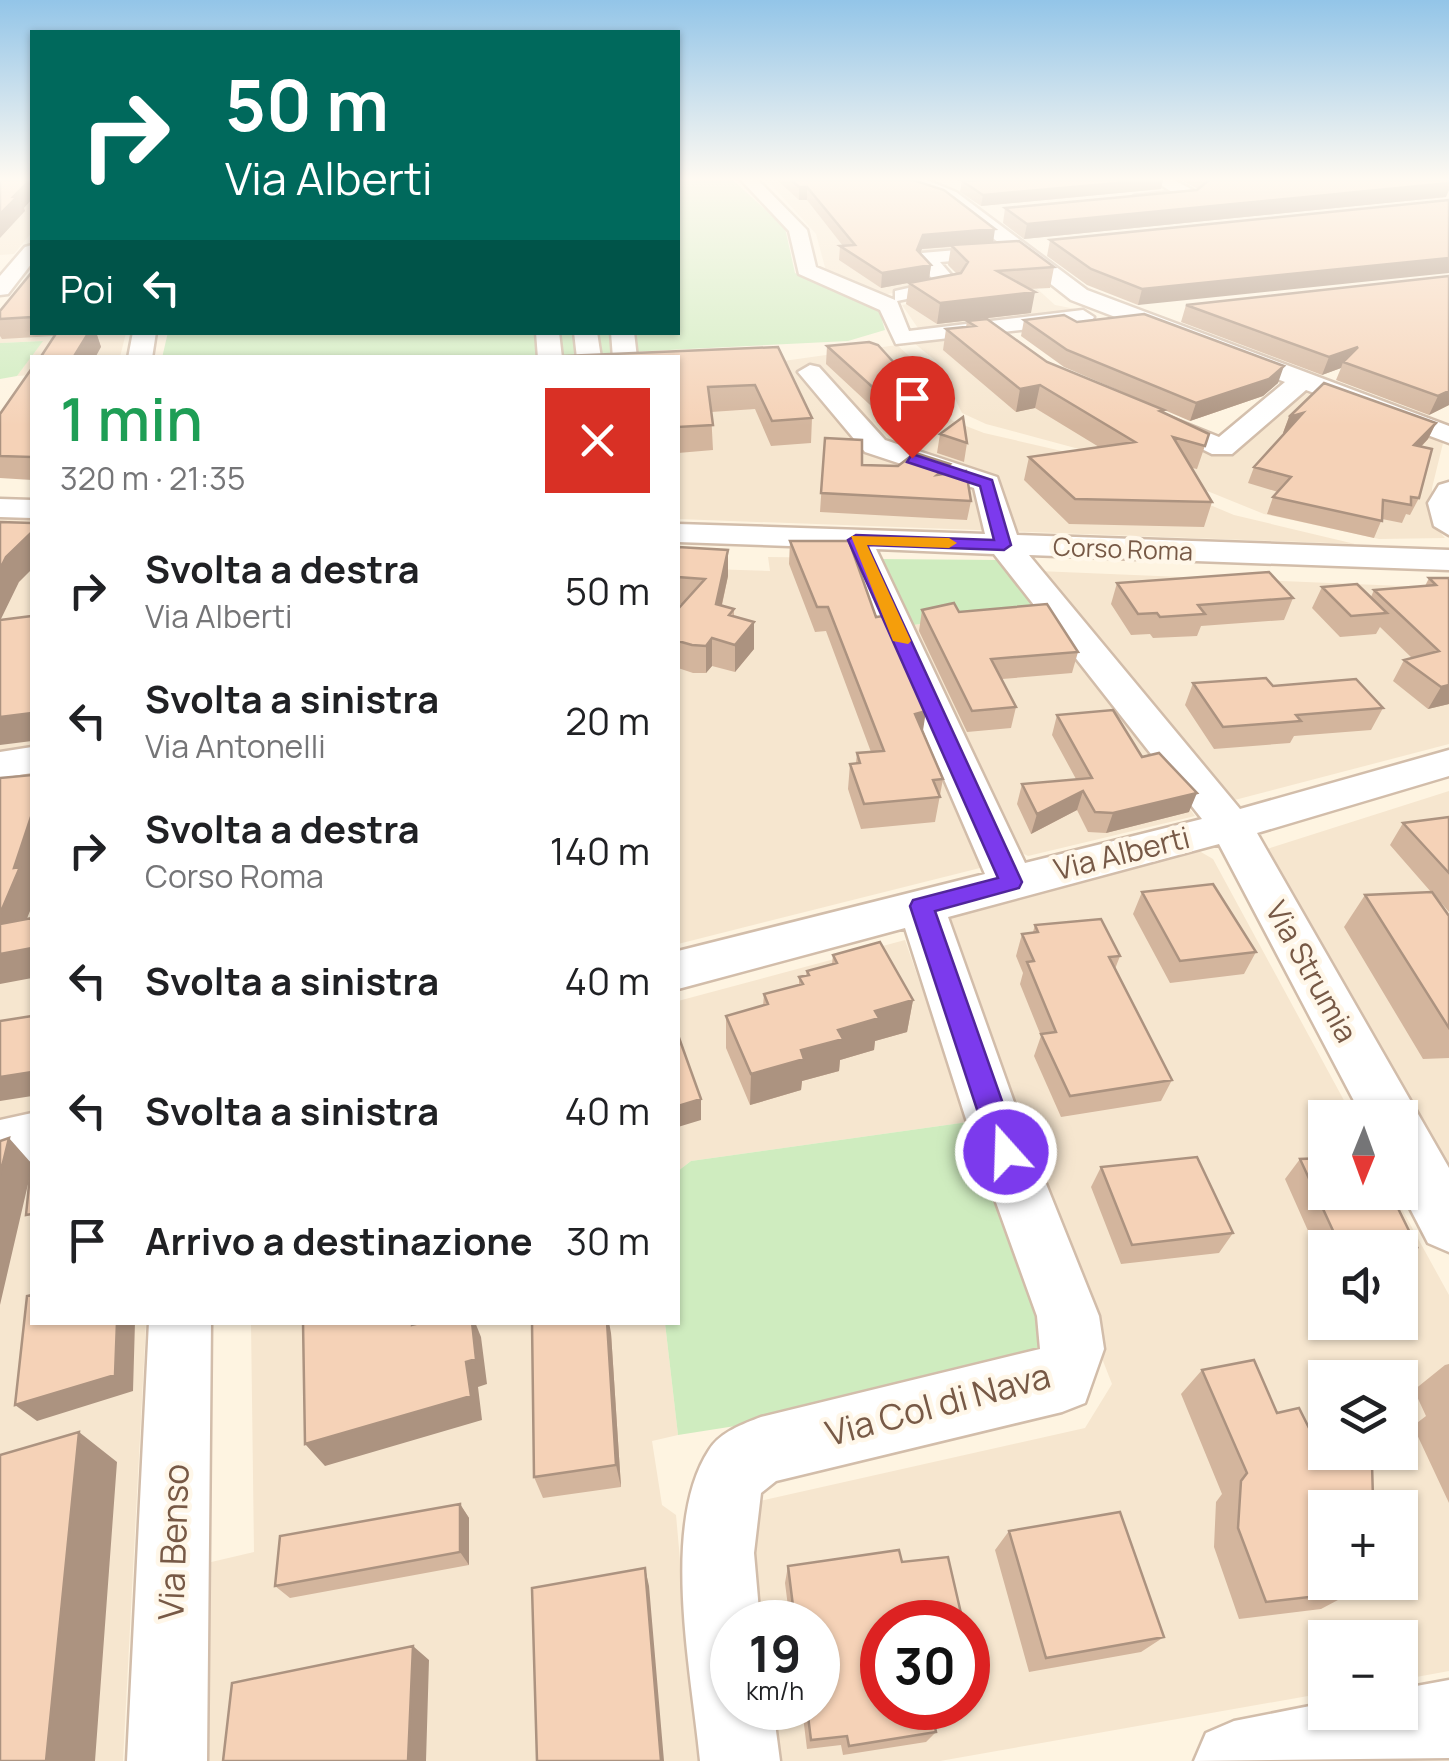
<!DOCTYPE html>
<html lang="it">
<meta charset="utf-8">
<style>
:root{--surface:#fff;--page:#f2f2f2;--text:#202124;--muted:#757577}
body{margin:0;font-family:Manrope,sans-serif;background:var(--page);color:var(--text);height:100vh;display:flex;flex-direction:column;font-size:38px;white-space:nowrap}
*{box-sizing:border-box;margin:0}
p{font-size:32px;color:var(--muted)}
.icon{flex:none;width:55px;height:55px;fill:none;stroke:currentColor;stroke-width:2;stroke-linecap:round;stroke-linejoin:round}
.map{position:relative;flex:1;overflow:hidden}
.details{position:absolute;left:30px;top:355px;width:650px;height:970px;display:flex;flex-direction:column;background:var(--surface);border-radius:0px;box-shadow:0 2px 8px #0004}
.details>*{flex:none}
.hud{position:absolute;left:30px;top:30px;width:650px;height:305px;border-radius:0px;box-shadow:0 2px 8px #0004;background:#00695c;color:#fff;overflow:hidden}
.needle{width:65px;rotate:181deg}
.tools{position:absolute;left:1308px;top:1100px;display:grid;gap:20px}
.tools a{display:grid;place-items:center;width:110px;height:110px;border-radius:0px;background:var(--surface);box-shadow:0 2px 8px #0004;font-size:50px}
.speed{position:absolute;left:710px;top:1600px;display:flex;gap:20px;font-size:50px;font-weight:700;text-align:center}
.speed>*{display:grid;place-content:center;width:130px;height:130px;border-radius:50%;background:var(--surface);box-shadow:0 2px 8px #0004;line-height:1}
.speed small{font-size:25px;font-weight:400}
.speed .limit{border:15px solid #d22;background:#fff;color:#111}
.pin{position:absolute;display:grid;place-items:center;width:85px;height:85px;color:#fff;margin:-102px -42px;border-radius:50% 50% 50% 0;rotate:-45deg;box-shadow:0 0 10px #0007}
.pin .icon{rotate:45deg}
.me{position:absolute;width:110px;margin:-55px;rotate:340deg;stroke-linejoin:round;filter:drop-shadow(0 0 8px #0008)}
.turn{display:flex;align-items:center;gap:35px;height:210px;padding:0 30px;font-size:45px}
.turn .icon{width:130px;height:130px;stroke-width:2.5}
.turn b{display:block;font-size:70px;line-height:85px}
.then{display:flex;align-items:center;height:95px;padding:0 30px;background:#0003;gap:20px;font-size:38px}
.round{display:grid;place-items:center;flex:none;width:105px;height:105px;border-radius:0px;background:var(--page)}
.overview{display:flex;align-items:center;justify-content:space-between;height:170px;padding:0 30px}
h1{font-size:60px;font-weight:600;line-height:75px;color:#1e9e55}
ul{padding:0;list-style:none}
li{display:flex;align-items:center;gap:30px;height:130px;padding:0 30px}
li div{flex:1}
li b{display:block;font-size:38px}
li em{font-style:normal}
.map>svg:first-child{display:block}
.residential{fill:#f6e6cf;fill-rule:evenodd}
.green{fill:#cfecbf}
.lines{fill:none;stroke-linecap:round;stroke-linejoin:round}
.minor-casing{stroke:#d2bdaa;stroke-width:5}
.minor{fill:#fff;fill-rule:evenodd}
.wall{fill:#d3b59d}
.shaded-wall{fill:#ac9380}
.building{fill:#f5d2b7;stroke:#ac9380;stroke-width:2.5}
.route{fill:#7c3aed;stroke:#51269a;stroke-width:2.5}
.slow{fill:#f59e0b}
.labels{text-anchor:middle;stroke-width:9;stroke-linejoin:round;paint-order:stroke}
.far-street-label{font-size:25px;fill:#775946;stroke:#fff7e9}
.street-label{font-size:30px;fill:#775946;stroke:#fff7e9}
.near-street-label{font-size:35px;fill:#775946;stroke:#fff7e9}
</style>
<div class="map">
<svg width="1449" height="1761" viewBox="0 0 1449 1761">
<rect width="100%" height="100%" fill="#fef4e1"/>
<path class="residential" d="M755 180H888L1000 249 912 254 937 280 934 286 876 296 833 278 826 271 816 234 768 181Z
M32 187V232L14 254 0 255V188Z
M999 254 1055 305 1086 311 920 331 902 305 978 291 944 258Z
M0 313 32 332 126 333 120 357 32 358V375L17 376 42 341 0 343Z
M990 335 1221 455 1236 450 1301 391 1444 439 1432 488 1433 524 1445 538 1379 539 1264 514 1153 469 986 424 962 413 936 361 914 343Z
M897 345 918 364 940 410 953 421 984 433 1105 461 1234 515 1355 544 678 519V364L712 371Z
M0 518 32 519V752L0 756Z
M768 557 850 558 984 867 678 944V568L770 571Z
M1038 571 1449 588V744L1227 802Z
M1038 605 1195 816 1028 856 1009 847 901 627Z
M32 776V1111L0 1119V780Z
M1449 791V1185L1264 850Z
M1194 848 1213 859 1353 1117 1325 1118V1192L1393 1193 1449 1295V1671L1400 1680V1638H1325V1693L940 1761H775L766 1708H818V1622H752L733 1507 1085 1428 1112 1384 930 918ZM1325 1248H1400V1322H1325ZM1325 1378H1400V1452H1325ZM1325 1508H1400V1582H1325ZM882 1622H968V1708H882Z
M905 940 968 1122 691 1161 678 1171V1001Z
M32 1152V1322L146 1323 123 1761H0V1160Z
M251 1323H665L678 1435 652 1441 662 1505 676 1515 698 1761H203L207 1563 254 1552Z"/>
<path class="green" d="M678 180H733L785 228 795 273 879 310 885 330 848 341 528 357 162 358 168 332H678Z
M43 341 17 376 0 379V343Z
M875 559 1001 560 1038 605 901 627Z
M968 1122 1047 1337 1035 1369 983 1387 678 1435 665 1323 678 1322V1171L691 1161Z"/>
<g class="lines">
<defs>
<path id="minor" d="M741 180H758L807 230 816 267 895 300V291L935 282 918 262 922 253 1003 246 944 200 905 180H927L956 192 1087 290 1449 426V443L1306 390 1232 454H1212L1139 418 1152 410 1219 437 1285 382 1071 300 1015 256 940 262 960 285 956 289 897 301 909 331 1083 310 1094 317 1091 322 896 344 880 310 799 274 789 231Z
M1153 180H1174L1202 195 1193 200 1134 204V196L1172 192Z
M32 245V263L8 294 0 295V276L25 247Z
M133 332H156L152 358H128Z
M536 332H559L562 358H538Z
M574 332H597L601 358H577Z
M611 332H634L637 358H613Z
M810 365 819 367 885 440 997 477 1017 535 1449 550V570L1029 555 1240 809 1449 750V776L1257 833 1449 1168V1252L1428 1243 1400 1189V1118H1363L1219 844 948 917 1020 1119 1099 1316 1104 1349 1085 1403 1062 1412 776 1481 761 1493 754 1553 760 1622H732V1708H773L780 1761H700C692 1675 660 1525 709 1450 720 1432 743 1424 761 1417L1040 1349 1037 1316 966 1119 905 928 678 989V951L985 874 844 548 678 542V524L985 534 974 488 865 452 798 372ZM876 549 994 554 1202 819 1025 863Z
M1449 482V535L1434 526 1428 503 1439 485Z
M0 499 32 500V518L0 517Z
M32 747V773L0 778V752Z
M32 1113V1161L0 1170V1120Z
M149 1322H211L207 1761H127Z
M1449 1680V1758L1194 1761 1206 1733 1234 1721 1325 1703V1712H1400V1689Z"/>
</defs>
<use href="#minor" class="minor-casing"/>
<use href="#minor" class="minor"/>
</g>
<path class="wall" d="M777 180H913L993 243 1054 267 1050 288 1029 289 1031 313 937 324 906 304 909 283 957 274 948 265 951 247 922 249 920 253 931 265 929 279 881 288 839 260 840 246H843L807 200H799Z
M1181 180H1448L1446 197 1024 239 1003 223 1005 208 1198 189Z
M962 181 1161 189 981 206 960 192Z
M1449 200 1138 305 1087 285 1047 256 1050 240Z
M32 272V332H96L101 347 54 336 2 339 0 336V311Z
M1449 276V405L1429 415 1336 380 1341 368 1322 375 1181 322 1186 305Z
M1024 320 1077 322 1278 383 1263 396 1190 421 1064 367 1021 336Z
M967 321 1047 362 1164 410 1163 412 1209 434 1197 469 1192 468 1212 502 1204 527 1069 524 1024 480 1029 457 1099 447 1035 408 1016 412 943 350 946 329 966 327Z
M827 346 933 406 930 425 897 430 826 364Z
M778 347 812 418 811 443 771 446 755 409 711 412 713 450 678 453V358Z
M32 368V480L0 478V414Z
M1289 417 1436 423 1428 439 1421 447 1419 498 1410 515 1406 514 1402 523 1382 519 1374 538 1267 514 1273 497 1278 492 1248 483 1254 467 1285 433H1283Z
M940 434 967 443 964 462 937 453Z
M825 438 862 465 949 473 971 501 967 520 820 512Z
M790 541 876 617 943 779 935 822 861 829 848 789 850 764 856 763 857 753 871 752 826 631 815 632 789 564Z
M678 547 728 576 722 605 734 609V616L754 649 735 672 712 666 706 673H693L678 668V609L682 604H678Z
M1429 578H1449V704L1428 709 1393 681 1404 660 1412 658 1380 627 1376 634 1340 637 1312 608 1322 587 1371 597 1374 590 1425 586Z
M1117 583 1293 598 1284 620 1201 626 1197 636 1153 638 1150 634 1131 635 1111 604Z
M922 610 959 612 1078 652 1072 673 1002 679 1016 707 1011 728 967 732 919 631Z
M1193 683 1273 686 1383 708 1371 730 1294 736 1290 743 1214 749 1185 705Z
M1057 715 1142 757 1189 812 1106 833 1088 832 1077 810 1031 834 1017 804 1022 784 1076 779 1052 735Z
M1449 817V912L1437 898 1449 916V1058L1423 1059 1344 927 1365 895 1431 892 1390 845 1403 823Z
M1142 892 1256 952 1244 974 1170 983 1133 914Z
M1035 925 1120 956 1115 969 1172 1080 1161 1101 1061 1117 1034 1056 1041 1036 1020 984 1023 973 1016 956 1022 934 1033 932Z
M833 955 913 1000 907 1032 875 1041 874 1050 840 1060 839 1071 802 1081 801 1090 750 1105 726 1048V1016L763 1006 764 994 799 985V977L806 975 807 971 832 964Z
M1300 1159 1417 1247 1400 1264V1248H1325V1269L1285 1179Z
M1101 1167 1233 1233 1219 1253 1121 1264 1091 1187Z
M611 1333 621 1487 543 1498 534 1477Z
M1449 1364V1503L1413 1426 1426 1416 1414 1390 1445 1365Z
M1202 1370 1277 1413 1325 1508V1582L1353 1592 1321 1609 1239 1619 1214 1547 1216 1502 1222 1494 1181 1394Z
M460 1504 469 1518V1565L290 1598 275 1586Z
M1009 1531 1164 1637 1141 1652 1029 1672 995 1550Z
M788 1566 882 1622 936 1732 926 1742 843 1755 841 1745 807 1749 802 1708H818V1622H790L785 1583Z"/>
<path class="shaded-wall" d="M30 180H32V199L24 208 25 211 0 238V214L14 196Z
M1151 180H1163L1161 189 981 206 983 195Z
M1449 183V190L1446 197 1024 239 1027 224Z
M799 187H807V200H799Z
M995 229 993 243 922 249 915 265 917 250 923 235Z
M1449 258V273L1138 305 1142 289Z
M931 265 929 279 881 288 882 273Z
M1035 292 1031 313 937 324 940 303Z
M89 332H96L101 347 95 358H73Z
M1358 347 1343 362 1341 368 1322 375 1329 357Z
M1284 366 1278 383 1263 396 1190 421 1196 403Z
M1040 385 1035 408 1016 412 1020 389Z
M1449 391V405L1429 415 1438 396Z
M933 406 930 425 897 430 899 411Z
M1303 413 1297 429 1283 433 1289 417Z
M1436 423 1428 439 1406 462 1414 445Z
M32 532V569L19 582 0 621V569L6 557Z
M728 550V576L716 631V604Z
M754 622V649L735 672V645Z
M712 638V666L706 673V646Z
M1449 685V704L1428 709 1441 687Z
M926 711 922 737 915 714Z
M32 713V741L0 745V717Z
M1083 791 1077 810 1031 834 1037 814Z
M1197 793 1189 812 1106 833 1113 813Z
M32 814V906L14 951 0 932V914Z
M32 948V978L0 984V954Z
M913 1000 907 1032 875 1041 874 1050 840 1060 839 1071 802 1081 801 1090 750 1105 751 1074 801 1050 875 1011Z
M32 1072V1096L0 1101V1077Z
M701 1099V1120L678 1127V1106Z
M9 1138 32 1164V1167L0 1305V1175Z
M117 1322H135L133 1391 37 1421 15 1405Z
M472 1322H475L481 1337 487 1384 478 1387 482 1420 325 1466 305 1444 466 1362Z
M607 1322H609L611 1333 621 1487 616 1465Z
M79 1432 117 1462 95 1761H46Z
M460 1504 469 1518V1565L460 1552Z
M645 1568 649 1586 664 1761H661Z
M413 1646 429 1660 426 1761H408Z"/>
<path class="building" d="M0 180H30L14 196 19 195 0 214Z
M791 180H913L944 190 995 229 923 235 917 250 931 265 882 273 840 246 855 245 807 187H799Z
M980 180H1151L983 195 962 181Z
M1209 180H1448L1449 183 1027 224 1005 208 1197 190Z
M1449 200V258L1142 289 1091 269 1050 240Z
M1019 241 1054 267 997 271 1035 292 940 303 909 283 961 273 968 262 951 245Z
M32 272V317L0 319V311Z
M1449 276V391L1438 396 1343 362 1358 347 1329 357 1186 305Z
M1144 314 1284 366 1269 379 1196 403 1067 350 1024 320 1064 315 1077 322Z
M987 319 1047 362 1164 410 1160 411 1209 434 1205 446 1173 437 1212 502 1075 499 1029 457 1135 442 1040 385 1020 389 946 329 975 326 967 321Z
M57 332H89L73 358H40Z
M869 342 878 345 933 406 899 411 827 346Z
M778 347 812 418 772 421 755 385 708 387 713 425 678 427V358H565V356Z
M32 368V457L0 456V414Z
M1324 383 1436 423 1414 445 1432 449 1419 498 1411 497V505L1383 500 1382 521 1273 497 1291 477 1254 467 1303 413 1289 417Z
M963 417 967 443 940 434Z
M825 438 862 440V465L898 466 915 453 950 464 937 475 966 471 971 501 821 493Z
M0 522 32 523V532L6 557 0 569Z
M790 541H849L876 617 883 616 926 711 915 714 943 779 933 780 940 797 864 804 850 764 860 763 857 753 884 751 828 607H817Z
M678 547 728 550 716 604 734 609 729 615 754 622 735 645 712 638 706 646 692 645 678 641V609L705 579 678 577Z
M1269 572 1293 598 1198 605 1205 614 1160 617 1157 613 1138 614 1117 583Z
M1429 578H1449V685L1441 687 1404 660 1439 651 1374 590 1436 585Z
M1357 584 1387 613 1351 616 1322 587Z
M954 603 959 612 1047 604 1078 652 991 659 1016 707 972 711 922 610Z
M32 616V713L0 717V620Z
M1266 678 1273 686 1356 679 1383 708 1296 715 1301 721 1223 727 1193 683Z
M1113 710 1142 757 1159 753 1197 793 1113 813 1095 812 1083 791 1037 814 1022 784 1092 778 1057 715Z
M32 775V814L14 868 20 867 0 914V778Z
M1449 817V873L1403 823Z
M1213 884 1256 952 1180 961 1142 892Z
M1432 892 1449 916V1028L1365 895Z
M32 918V948L0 954V924Z
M1101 919 1120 956 1109 957 1172 1080 1070 1096 1041 1034 1056 1032 1027 962 1034 961 1022 934 1038 932 1035 925Z
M880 942 913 1000 875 1011 879 1018 838 1030 843 1039 801 1050 804 1059 751 1074 726 1016 768 1004 764 994 803 984 799 977 809 975 807 971 837 963 833 955Z
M32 1016V1072L0 1077V1021Z
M678 1035 701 1099 678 1106Z
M9 1138 0 1175V1141Z
M32 1155V1214L26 1215Z
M1197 1157 1233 1233 1132 1245 1101 1167Z
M1325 1158V1192H1390L1417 1247 1341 1248 1300 1159Z
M32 1295V1322H117L115 1375 15 1405 27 1296Z
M303 1322H412V1325L424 1322H472L476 1359 466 1362 471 1396 305 1444Z
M532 1322H607L616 1465 534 1477Z
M1254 1360 1277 1413 1299 1408 1311 1432 1325 1431V1452H1366L1372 1464 1373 1499 1366 1508H1325V1521L1323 1522 1325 1527V1582H1349L1353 1592 1266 1602 1238 1528 1241 1481 1247 1473 1202 1370Z
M79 1432 46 1761H0V1455Z
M460 1504V1552L275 1586 280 1536Z
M1120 1512 1164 1637 1046 1658 1009 1531Z
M899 1550 902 1562 948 1557 963 1622H882V1708H931L936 1732 849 1746 847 1736 811 1740 807 1708H818V1622H795L788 1566Z
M645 1568 661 1761H537L532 1588Z
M413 1646 408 1761H223L232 1683Z"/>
<linearGradient id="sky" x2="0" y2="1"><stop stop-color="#93c5e8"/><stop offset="0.42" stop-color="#fffaf2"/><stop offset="1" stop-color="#fffaf2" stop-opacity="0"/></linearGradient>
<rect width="1449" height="426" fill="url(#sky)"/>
<path class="route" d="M912 454 992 480 1011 545 1004 550 867 545 1022 882 1019 888 935 911 1020 1152 1015 1161 1006 1164 996 1161 991 1152 910 906 913 900 998 878 848 540 856 535 994 540 980 486 907 462Z"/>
<path class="slow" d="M851 536 949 538 957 543 949 548 867 545 911 641 908 644 893 641Z"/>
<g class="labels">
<g class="far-street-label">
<text transform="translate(1123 549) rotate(2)" y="9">Corso Roma</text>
</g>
<g class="street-label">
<text transform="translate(1122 854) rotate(-14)" y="10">Via Alberti</text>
<text transform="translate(1311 972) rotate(61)" y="10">Via Strumia</text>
</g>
<g class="near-street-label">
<text transform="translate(938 1405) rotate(-15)" y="12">Via Col di Nava</text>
<text transform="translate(174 1542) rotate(-88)" y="12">Via Benso</text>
</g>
</g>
</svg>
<div class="tools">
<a><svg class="needle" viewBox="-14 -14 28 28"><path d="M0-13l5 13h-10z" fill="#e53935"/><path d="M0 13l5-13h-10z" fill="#757577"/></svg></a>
<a><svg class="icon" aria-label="sound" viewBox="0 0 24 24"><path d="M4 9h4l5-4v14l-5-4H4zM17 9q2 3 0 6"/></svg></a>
<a><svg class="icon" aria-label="layers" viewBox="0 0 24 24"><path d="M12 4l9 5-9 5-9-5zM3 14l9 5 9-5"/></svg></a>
<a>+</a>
<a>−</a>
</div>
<div class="speed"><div>19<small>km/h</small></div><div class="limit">30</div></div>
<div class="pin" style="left:912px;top:458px;background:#d93025"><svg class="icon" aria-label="arrive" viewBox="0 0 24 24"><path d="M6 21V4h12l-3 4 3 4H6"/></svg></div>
<svg class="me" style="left:1006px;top:1152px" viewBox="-20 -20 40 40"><circle r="17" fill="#7c3aed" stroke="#fff" stroke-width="3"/><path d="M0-11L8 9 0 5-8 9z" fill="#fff"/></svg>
<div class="hud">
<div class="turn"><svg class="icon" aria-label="right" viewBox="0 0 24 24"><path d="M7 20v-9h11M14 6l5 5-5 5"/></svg><div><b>50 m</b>Via Alberti</div></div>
<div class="then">Poi<svg class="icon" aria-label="left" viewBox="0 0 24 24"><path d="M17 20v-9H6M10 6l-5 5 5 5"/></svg></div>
</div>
<section class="details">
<div class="overview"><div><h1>1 min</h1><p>320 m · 21:35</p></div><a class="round" style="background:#d93025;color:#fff"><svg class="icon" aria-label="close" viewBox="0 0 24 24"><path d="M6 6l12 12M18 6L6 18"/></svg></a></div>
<ul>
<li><svg class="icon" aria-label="right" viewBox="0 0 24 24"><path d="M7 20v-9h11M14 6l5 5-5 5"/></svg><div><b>Svolta a destra</b><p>Via Alberti</p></div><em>50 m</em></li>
<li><svg class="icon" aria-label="left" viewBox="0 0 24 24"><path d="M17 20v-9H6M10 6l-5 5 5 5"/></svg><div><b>Svolta a sinistra</b><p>Via Antonelli</p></div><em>20 m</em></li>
<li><svg class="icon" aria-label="right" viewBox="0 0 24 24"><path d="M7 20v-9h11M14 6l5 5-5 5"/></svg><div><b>Svolta a destra</b><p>Corso Roma</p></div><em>140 m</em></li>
<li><svg class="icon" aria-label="left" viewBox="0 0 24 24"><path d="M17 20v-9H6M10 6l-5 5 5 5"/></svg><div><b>Svolta a sinistra</b></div><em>40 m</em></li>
<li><svg class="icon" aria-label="left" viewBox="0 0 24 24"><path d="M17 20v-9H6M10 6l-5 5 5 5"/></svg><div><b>Svolta a sinistra</b></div><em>40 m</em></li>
<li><svg class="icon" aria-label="arrive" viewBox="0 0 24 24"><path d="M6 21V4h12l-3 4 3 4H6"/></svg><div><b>Arrivo a destinazione</b></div><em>30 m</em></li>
</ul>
</section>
</div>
